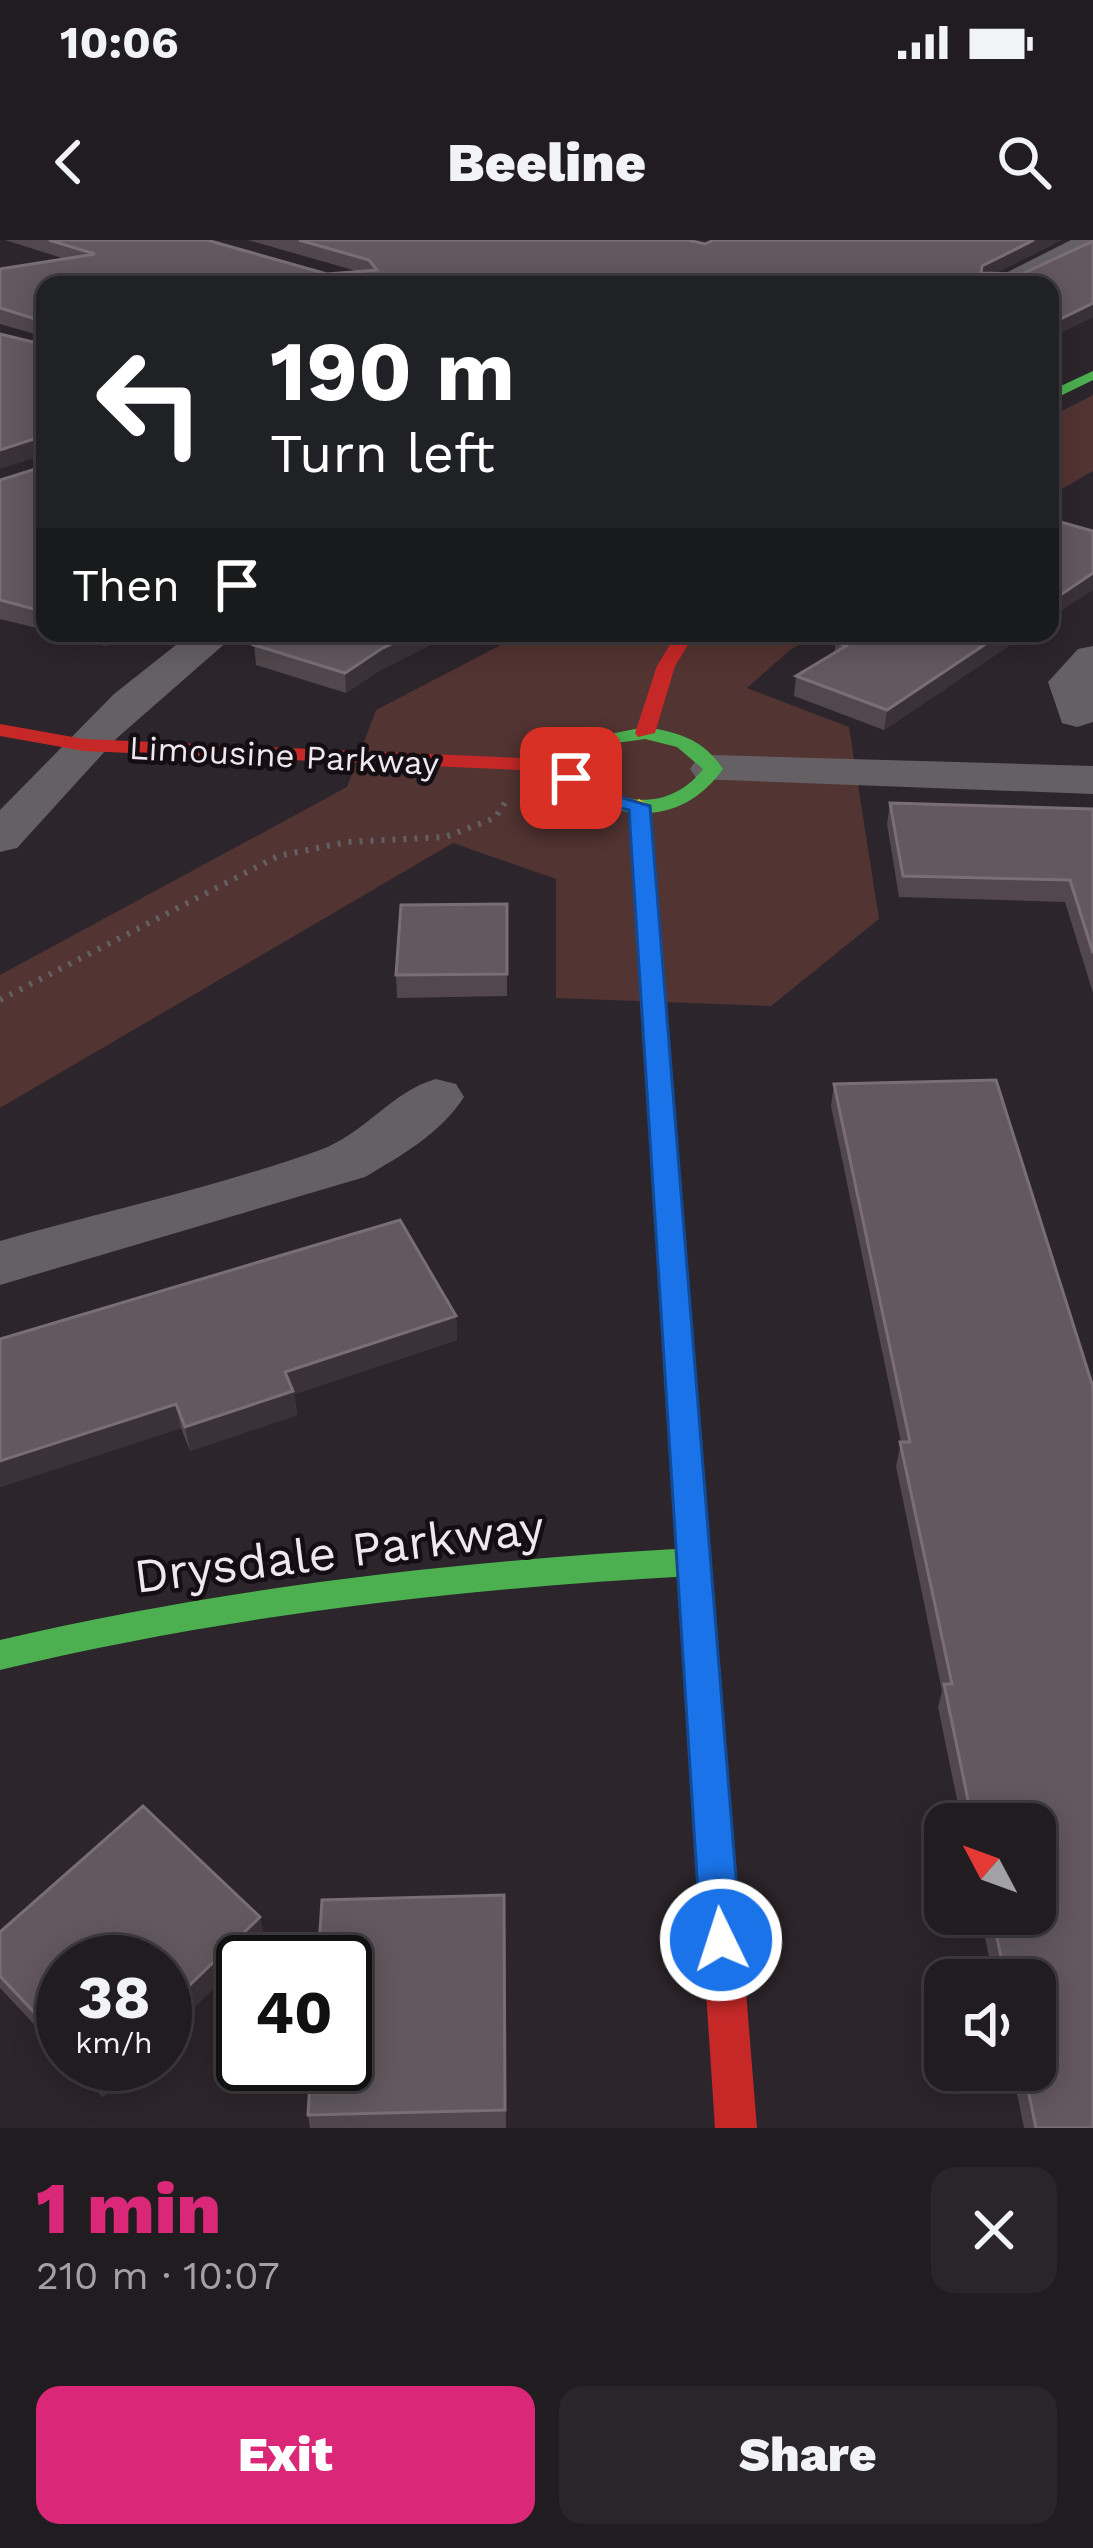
<!DOCTYPE html>
<meta charset="utf-8">
<style>
:root{--surface:#211c20;--page:#292529;--text:#f1f3f6;--muted:#a2a1a5;--line:#3e3a3e;--accent:#db2777}
body{margin:0;font-family:"Work Sans",sans-serif;background:var(--page);color:var(--text);height:100vh;display:flex;flex-direction:column;font-size:45px;white-space:nowrap}
*{box-sizing:border-box;margin:0}
p{font-size:39px;color:var(--muted)}
.icon{flex:none;width:66px;height:66px;fill:none;stroke:currentColor;stroke-width:2;stroke-linecap:round;stroke-linejoin:round}
.map{position:relative;height:1888px;overflow:hidden}
.details{display:flex;flex-direction:column;background:var(--surface);flex:1}
.details>*{flex:none}
.hud{position:absolute;left:36px;top:36px;width:1023px;height:366px;border-radius:24px;box-shadow:0 6px 30px #0003,0 0 0 3px var(--line);background:#202124;color:#fff;overflow:hidden}
.needle{width:78px;rotate:311deg}
.buttons{position:absolute;left:924px;top:1563px;display:grid;gap:24px}
.buttons a{display:grid;place-items:center;width:132px;height:132px;border-radius:24px;background:var(--surface);box-shadow:0 6px 30px #0003,0 0 0 3px var(--line);font-size:60px}
.speed{position:absolute;left:36px;top:1695px;display:flex;gap:24px;font-size:60px;font-weight:700;text-align:center}
.speed>*{display:grid;place-content:center;width:156px;height:156px;border-radius:50%;background:var(--surface);box-shadow:0 6px 30px #0003,0 0 0 3px var(--line);line-height:1}
.speed small{font-size:30px;font-weight:400}
.speed .limit{border:6px solid #111;border-radius:18px;background:#fff;color:#111}
.pin{position:absolute;display:grid;place-items:center;width:102px;height:102px;color:#fff;margin:-51px;border-radius:24px;box-shadow:0 6px 18px #0006}
.me{position:absolute;width:132px;margin:-66px;rotate:356deg;stroke-linejoin:round;filter:drop-shadow(0 0 9px #0008)}
.turn{display:flex;align-items:center;gap:42px;height:252px;padding:0 36px;font-size:54px}
.turn .icon{width:156px;height:156px;stroke-width:2.5}
.turn b{display:block;font-size:84px;line-height:102px}
.then{display:flex;align-items:center;height:114px;padding:0 36px;background:#0003;gap:24px;font-size:45px}
.round{display:grid;place-items:center;flex:none;width:126px;height:126px;border-radius:24px;background:var(--page)}
.overview{display:flex;align-items:center;justify-content:space-between;height:204px;padding:0 36px}
h1{font-size:72px;font-weight:800;line-height:90px;color:var(--accent)}
.button{display:flex;gap:24px;margin-top:auto;padding:24px 36px}
.button a{flex:1;height:138px;border-radius:24px;background:var(--accent);color:#fff;font-size:48px;font-weight:800;line-height:138px;text-align:center}
.button a+a{background:var(--page);color:var(--text)}
.status{display:flex;justify-content:space-between;align-items:center;height:84px;padding:0 60px;background:var(--surface);direction:ltr}
.status svg{height:33px;fill:currentColor}
header{display:flex;justify-content:space-between;align-items:center;height:156px;padding:0 36px;background:var(--surface);font-size:54px;font-weight:800}
.map>svg:first-child{display:block}
.green{fill:#523432}
.lines{fill:none;stroke-linecap:round;stroke-linejoin:round}
.path{stroke:#635f63;stroke-width:6;stroke-dasharray:3 8;stroke-linecap:butt}
.street{fill:#656064;fill-rule:evenodd}
.fast{fill:#4caf50;fill-rule:evenodd}
.slow{fill:#ffc107;fill-rule:evenodd}
.jam{fill:#c62828;fill-rule:evenodd}
.wall{fill:#51474c}
.shaded-wall{fill:#3b3238}
.building{fill:#62585e;stroke:#786e74;stroke-width:3}
.route{fill:#1a73e8;stroke:#114b97;stroke-width:3}
.labels{text-anchor:middle;stroke-width:9;stroke-linejoin:round;paint-order:stroke}
.far-street-label{font-size:33px;fill:#efe6ee;stroke:#140e13}
.near-street-label{font-size:48px;fill:#efe6ee;stroke:#140e13}
</style>
<div class="status"><b>10:06</b><svg viewBox="0 0 49 12"><path d="M0 12V9h3v3zM5 12V6h3v6zM10 12V3h3v9zM15 12V0h3v12zM26 1h20v11H26zM47 4h2v5h-2z"/></svg></div>
<header><svg class="icon" aria-label="back" viewBox="0 0 24 24"><path d="M15 5l-7 7 7 7"/></svg>Beeline<svg class="icon" aria-label="search" viewBox="0 0 24 24"><circle cx="10" cy="10" r="6"/><path d="M15 15l6 6"/></svg></header>
<div class="map">
<svg width="1093" height="1888" viewBox="0 0 1093 1888">
<rect width="100%" height="100%" fill="#2c252b"/>
<path class="green" d="M1093 155V231L1050 256V177Z
M524 393H819L790 410 747 448 849 487 879 679 771 766 556 758V639L453 603 0 868V735L347 547 376 470Z"/>
<g class="lines">
<path class="path" d="M0 760 278 616 347 602 445 597 495 578 506 561"/>
<path class="street" d="M1071 0H1093V9L1018 45H982Z
M191 393H237L117 498 17 608 0 612V570L114 454Z
M1093 406V482L1077 487 1062 483 1048 442 1078 409Z
M713 515 1093 526V554L697 539 690 529 697 519Z
M436 839 456 844 464 857C440 894 402 915 365 937L0 1045V1001C106 971 216 947 320 910 364 894 394 850 436 839Z"/>
<path class="fast" d="M1093 131V140L1050 161V151Z
M645 487C679 492 704 500 723 529 679 591 602 586 558 526L585 499ZM645 499 677 507 703 529C669 573 612 568 578 526L609 504Z
M692 1308 704 1312 709 1322 704 1332 692 1336C458 1349 228 1375 0 1430V1400C228 1347 458 1321 692 1308Z"/>
<path class="slow" d="M639 559 649 565 712 1329 707 1339 695 1343 683 1339 678 1329 629 565Z"/>
<path class="jam" d="M677 393H695L675 426 655 493 638 497 635 493 657 426Z
M0 484 84 499 568 520 578 526 568 532 84 511 0 496Z
M695 1315 707 1319 712 1329 757 1888H715L678 1329 683 1319Z"/>
</g>
<path class="wall" d="M5 0H207L327 34 360 32 248 0H688L705 4 1061 0 996 33 1022 34 1093 1V77L1050 98 45 45V97L0 84V29L65 19Z
M45 226V390L0 379V240Z
M55 393H126L105 406Z
M273 393H454L382 429 346 453 256 425 254 405Z
M850 393H1028L884 490 794 456 796 436 834 413 836 402Z
M890 563 1093 569V753L1065 662 899 657 887 584Z
M507 664V756L397 758 396 735Z
M996 840 1093 1147V1888H1024L1012 1830H1035V1740H994L980 1674H1035V1584H962L938 1467 942 1451 896 1226 901 1202 831 866 834 844Z
M456 1076 457 1100 294 1154 297 1175 190 1211 181 1188 0 1247V1099Z
M504 1655 506 1888H310L308 1875Z
M0 1692 265 1698 165 1796V1722H63V1815L0 1748Z
M72 1824H136L103 1857Z"/>
<path class="shaded-wall" d="M1034 0H1061L980 41 982 26Z
M1093 63V77L1050 98V84Z
M40 197 44 215 0 229V210Z
M1093 333V350L1050 378V362Z
M102 393H126L105 406Z
M414 393H454L382 429 346 453 345 433 381 409Z
M1002 393H1028L884 490 887 470Z
M456 1076 457 1100 294 1154 297 1175 190 1211 185 1187 285 1132Z
M176 1164 181 1188 0 1247V1221Z
M260 1677 265 1698 165 1796V1769Z
M108 1824H136L103 1857 95 1837Z"/>
<path class="building" d="M49 0H207L327 34 377 30 369 20 299 0H688L705 4 714 0H1034L982 26 981 33 1022 34 1093 1V63L1050 84V45H45V82L0 68V29L95 14Z
M0 94 41 104 45 101V200L40 197 0 210Z
M45 226V372L0 360V240Z
M1050 279 1093 291V333L1050 362Z
M273 393H414L381 409 345 433 254 405Z
M850 393H1002L887 470 796 436 846 406 836 402Z
M890 563 1093 569V713L1070 640 903 636Z
M507 664V734L396 735 401 665Z
M996 840 1093 1147V1888H1036L1024 1830H1035V1740H1006L992 1674H1035V1584H973L944 1444H952L900 1202H910L834 844Z
M400 980 456 1076 285 1132 293 1151 185 1187 176 1164 0 1221V1099Z
M143 1566 260 1677 165 1769V1722H63V1803L0 1736V1692Z
M504 1655 505 1870 308 1875 311 1824H345V1722H318L322 1660Z
M83 1824H108L95 1837Z"/>
<path class="route" d="M571 532 603 552 650 566 741 1700 735 1713 721 1719 707 1713 701 1700 629 570 589 562 561 538Z"/>
<g class="labels">
<g class="far-street-label">
<text transform="translate(284 515) rotate(3)" y="12">Limousine Parkway</text>
</g>
<g class="near-street-label">
<text transform="translate(339 1311) rotate(-7)" y="17">Drysdale Parkway</text>
</g>
</g>
</svg>
<div class="buttons">
<a><svg class="needle" viewBox="-14 -14 28 28"><path d="M0-13l5 13h-10z" fill="#e53935"/><path d="M0 13l5-13h-10z" fill="#a2a1a5"/></svg></a>
<a><svg class="icon" aria-label="sound" viewBox="0 0 24 24"><path d="M4 9h4l5-4v14l-5-4H4zM17 9q2 3 0 6"/></svg></a>
</div>
<div class="speed"><div>38<small>km/h</small></div><div class="limit">40</div></div>
<div class="pin" style="left:571px;top:538px;background:#d93025"><svg class="icon" aria-label="arrive" viewBox="0 0 24 24"><path d="M6 21V4h12l-3 4 3 4H6"/></svg></div>
<svg class="me" style="left:721px;top:1700px" viewBox="-20 -20 40 40"><circle r="17" fill="#1a73e8" stroke="#fff" stroke-width="3"/><path d="M0-11L8 9 0 5-8 9z" fill="#fff"/></svg>
<div class="hud">
<div class="turn"><svg class="icon" aria-label="left" viewBox="0 0 24 24"><path d="M17 20v-9H6M10 6l-5 5 5 5"/></svg><div><b>190 m</b>Turn left</div></div>
<div class="then">Then<svg class="icon" aria-label="arrive" viewBox="0 0 24 24"><path d="M6 21V4h12l-3 4 3 4H6"/></svg></div>
</div>
</div>
<section class="details">
<div class="overview"><div><h1>1 min</h1><p>210 m · 10:07</p></div><a class="round"><svg class="icon" aria-label="close" viewBox="0 0 24 24"><path d="M6 6l12 12M18 6L6 18"/></svg></a></div>
<div class="button"><a>Exit</a><a>Share</a></div>
</section>
